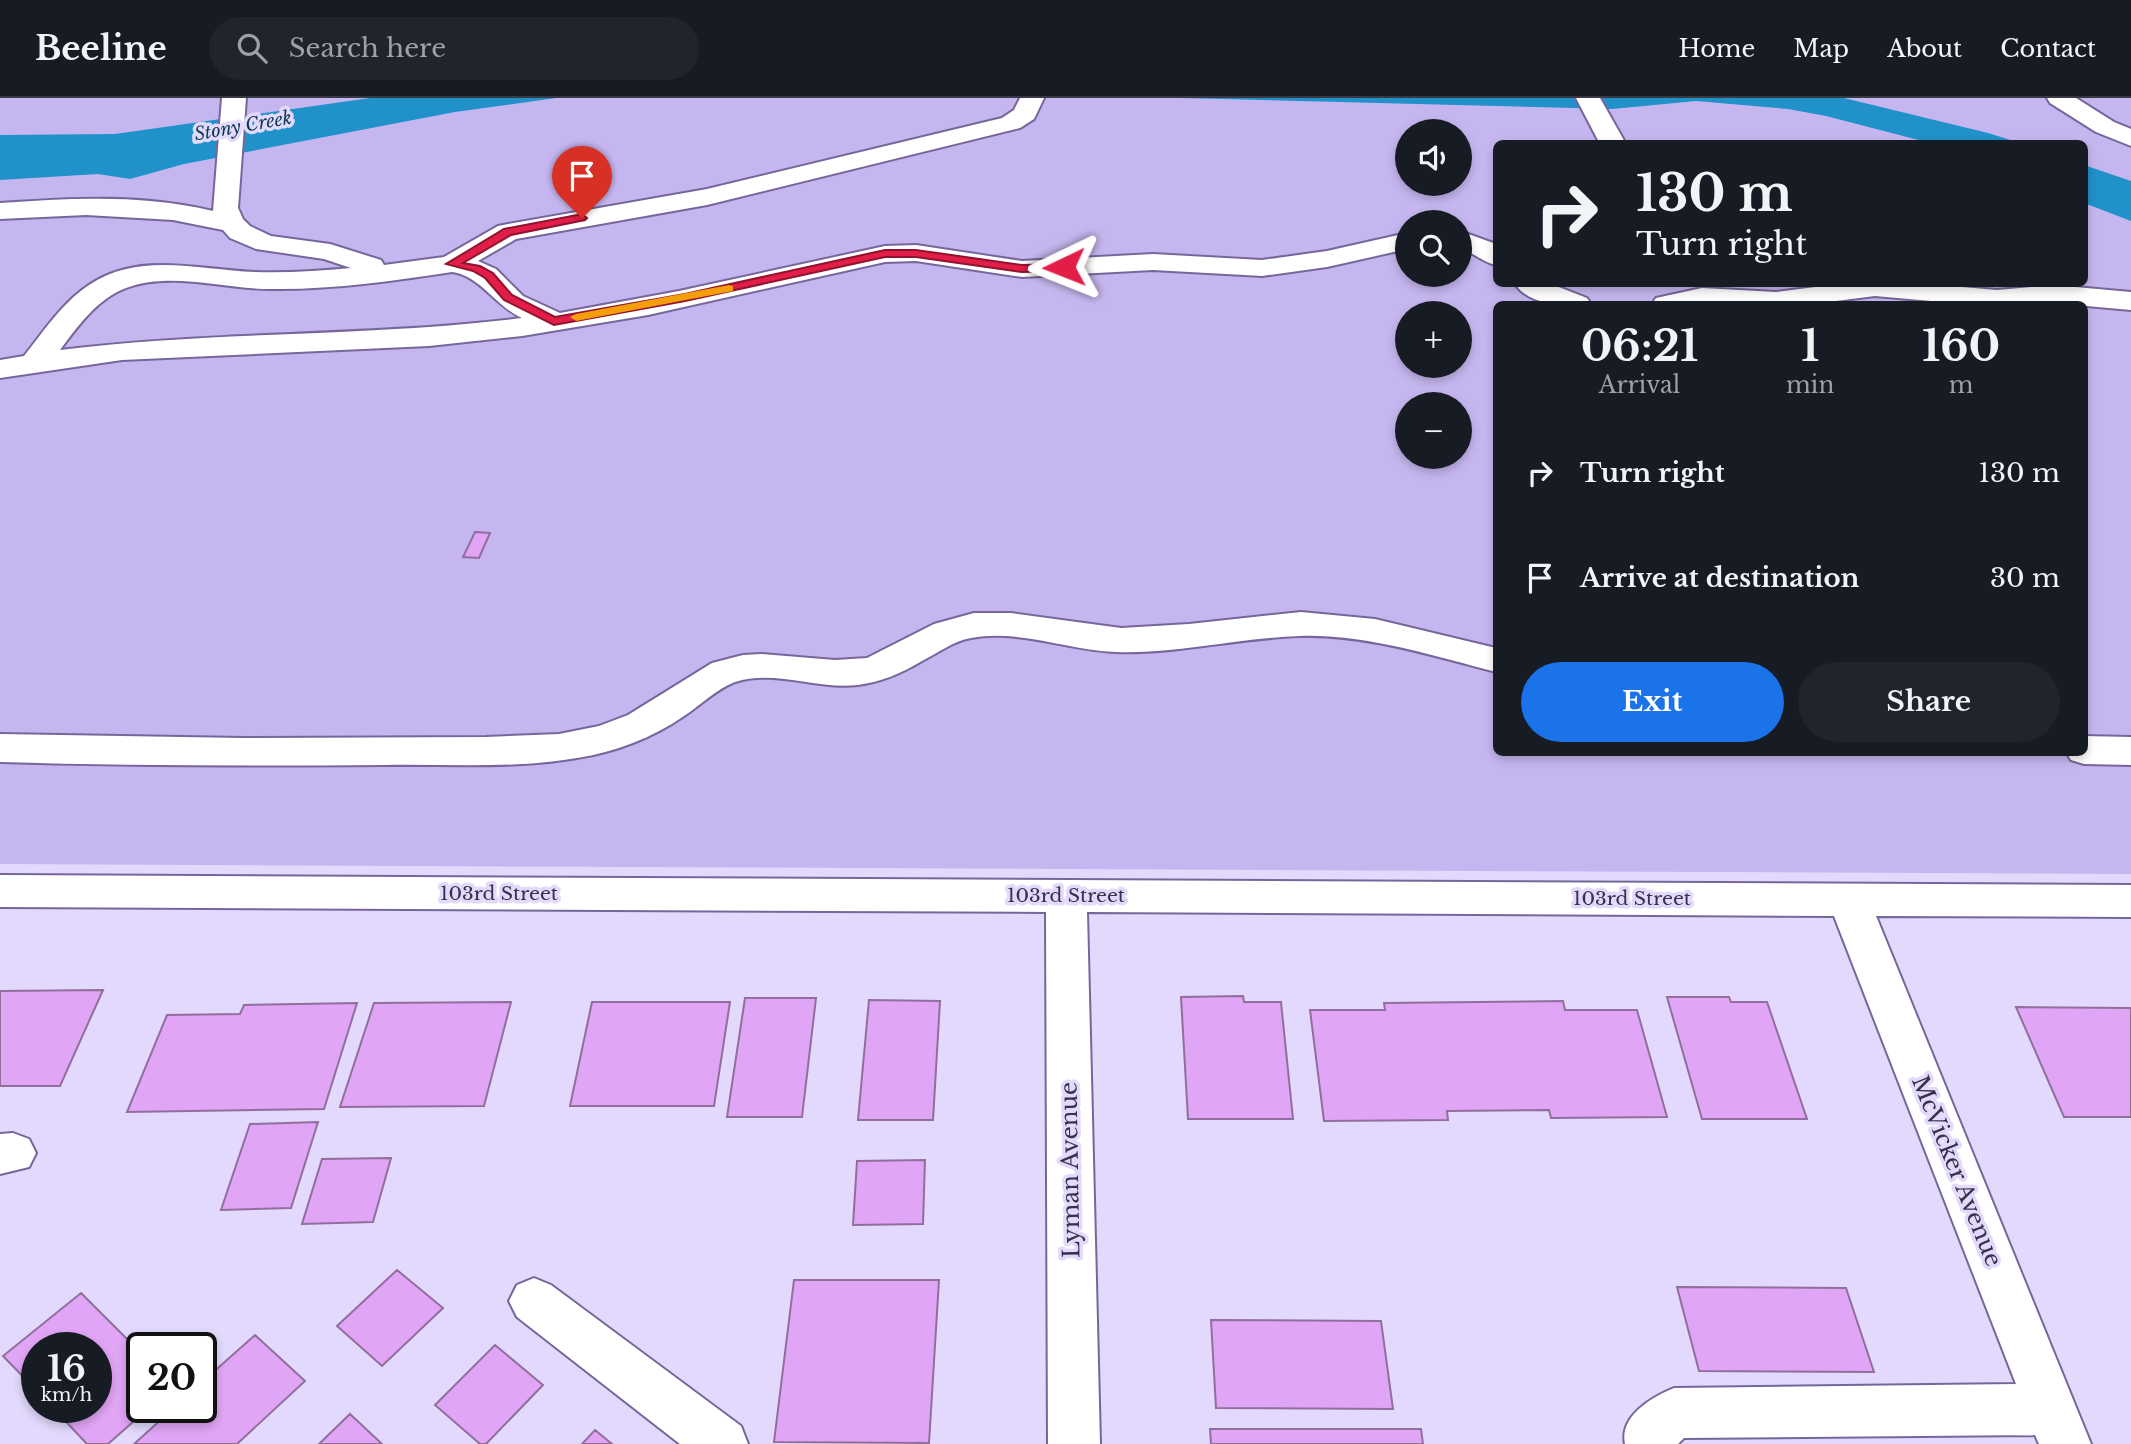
<!DOCTYPE html>
<meta charset="utf-8">
<style>
:root{--surface:#171b24;--page:#20242c;--text:#f1f3f6;--muted:#9ea1a6;--line:#363941;--accent:#1a73e8}
body{margin:0;font-family:"Libre Baskerville",serif;background:var(--page);color:var(--text);height:100vh;display:flex;flex-direction:column;font-size:26px;white-space:nowrap}
*{box-sizing:border-box;margin:0}
p{font-size:23px;color:var(--muted)}
.icon{flex:none;width:38px;height:38px;fill:none;stroke:currentColor;stroke-width:2;stroke-linecap:round;stroke-linejoin:round}
.map{position:relative;flex:1;overflow:hidden}
.details{position:absolute;left:1493px;top:203px;width:595px;height:455px;display:flex;flex-direction:column;background:var(--surface);border-radius:10px;box-shadow:0 4px 10px #0003}
.details>*{flex:none}
.guide{position:absolute;left:1493px;top:42px;width:595px;height:147px;border-radius:10px;box-shadow:0 4px 10px #0003;background:#171b24;color:var(--text);overflow:hidden}
.fabs{position:absolute;left:1395px;top:21px;display:grid;gap:14px}
.fabs a{display:grid;place-items:center;width:77px;height:77px;border-radius:50%;background:var(--surface);box-shadow:0 4px 10px #0003;font-size:35px}
.speed{position:absolute;left:21px;top:1234px;display:flex;gap:14px;font-size:35px;font-weight:700;text-align:center}
.speed>*{display:grid;place-content:center;width:91px;height:91px;border-radius:50%;background:var(--surface);box-shadow:0 4px 10px #0003;line-height:1}
.speed small{font-size:18px;font-weight:400}
.speed .limit{border:4px solid #111;border-radius:10px;background:#fff;color:#111}
.pin{position:absolute;display:grid;place-items:center;width:60px;height:60px;color:#fff;margin:-72px -30px;border-radius:50% 50% 50% 0;rotate:-45deg;box-shadow:0 0 7px #0007}
.pin .icon{rotate:45deg}
.me{position:absolute;width:77px;margin:-38px;rotate:268deg;stroke-linejoin:round;filter:drop-shadow(0 0 5px #0008)}
.turn{display:flex;align-items:center;gap:24px;height:147px;padding:0 28px;font-size:32px}
.turn .icon{width:91px;height:91px;stroke-width:2.5}
.turn b{display:block;font-size:49px;line-height:60px}
.eta{display:flex;justify-content:space-evenly;align-items:center;height:119px;text-align:center}
.eta b{font-size:42px;font-weight:800;line-height:49px}
.primary-button{display:flex;gap:14px;margin-top:auto;padding:14px 28px}
.primary-button a{flex:1;height:80px;border-radius:42px;background:var(--accent);color:#fff;font-size:28px;font-weight:800;line-height:80px;text-align:center}
.primary-button a+a{background:var(--page);color:var(--text)}
ul{padding:0;list-style:none}
li{display:flex;align-items:center;gap:21px;height:105px;padding:0 28px}
li div{flex:1}
li b{display:block;font-size:26px}
li em{font-style:normal}
header{display:flex;align-items:center;gap:42px;box-sizing:border-box;height:98px;padding:0 35px;background:var(--surface);border-bottom:2px solid var(--line)}
header strong{font-size:33px}
nav{display:flex;gap:38px;margin-inline-start:auto;font-size:24px}
.search{width:490px;height:63px;background:var(--page);display:flex;align-items:center;gap:18px;box-sizing:border-box;padding:0 24px;border-radius:38px;color:var(--muted);font-size:26px}
.map>svg:first-child{display:block}
.green{fill:#c6b6ef;fill-rule:evenodd}
.water{fill:#2191ca}
.building{fill:#e1a5f5;stroke:#916e9e;stroke-width:2}
.lines{fill:none;stroke-linecap:round;stroke-linejoin:round}
.minor-casing{stroke:#76679b;stroke-width:4}
.minor{fill:#fff;fill-rule:evenodd}
.route{fill:#e11d48;stroke:#92132f;stroke-width:2}
.slow{fill:#f59e0b}
.labels{text-anchor:middle;stroke-width:7;stroke-linejoin:round;paint-order:stroke}
.far-water-label{font-size:18px;font-style:italic;fill:#0c3950;stroke:#e2d9fd}
.street-label{font-size:19px;fill:#383148;stroke:#e2d9fd}
.near-street-label{font-size:23px;fill:#383148;stroke:#e2d9fd}
</style>
<header>
<strong>Beeline</strong>
<div class="search"><svg class="icon" aria-label="search" viewBox="0 0 24 24"><circle cx="10" cy="10" r="6"/><path d="M15 15l6 6"/></svg>Search here</div>
<nav><a>Home</a><a>Map</a><a>About</a><a>Contact</a></nav>
</header>
<div class="map">
<svg width="2131" height="1346" viewBox="0 0 2131 1346">
<rect width="100%" height="100%" fill="#e2d9fd"/>
<path class="green" d="M0 0H2131V776L0 766ZM1407 33H1460V86H1407ZM1496 46H2084V186H1496ZM1407 124H1460V177H1407ZM1496 206H2084V654H1496ZM1407 215H1460V268H1407ZM1407 306H1460V359H1407Z"/>
<path class="water" d="M370 0H556L455 14 184 66 130 81 98 76 0 82V37L115 36Z
M1181 0H1844L1988 35 2020 45H1930L1826 18 1788 11 1696 3 1612 11Z
M2084 67 2131 83V123L2084 105Z"/>
<path class="building" d="M475 434 490 435 479 460 463 459Z
M103 892 60 988H0V893Z
M1243 898 1244 904H1281L1293 1021H1188L1181 899Z
M1667 899H1729L1731 904H1767L1807 1021H1702Z
M745 900H816L802 1019H727Z
M869 902 940 903 933 1022H858Z
M1563 903 1565 912H1637L1667 1019 1551 1020 1549 1012 1447 1013 1448 1022 1324 1023 1310 912H1385L1384 905Z
M511 904 484 1008 340 1009 374 905Z
M592 904H730L714 1008H570Z
M357 905 324 1011 127 1014 167 917 240 916 244 907Z
M2016 909 2131 910V1019H2064Z
M318 1024 291 1110 221 1112 250 1026Z
M391 1060 373 1124 302 1126 322 1061Z
M925 1062 923 1126 853 1127 857 1063Z
M397 1172 443 1210 382 1268 337 1228Z
M794 1182H939L929 1345 774 1344Z
M1677 1189 1846 1190 1874 1274 1699 1273Z
M81 1195 142 1256V1309H150L108 1346H87L52 1309H96V1250H37V1293L3 1258Z
M1211 1222 1381 1223 1393 1311 1216 1310Z
M255 1237 305 1283 237 1346H134L175 1309H201V1285Z
M495 1247 543 1287 486 1346H480L435 1307Z
M350 1316 382 1346H319Z
M1210 1331H1421L1423 1346H1211Z
M595 1332 612 1346H582Z"/>
<g class="lines">
<defs>
<path id="minor" d="M222 0H246L238 110 243 121 250 128 271 138 330 146 381 162 384 167 444 159 498 128 508 126 707 91 1002 20 1014 12 1020 0H1044L1034 21 1020 30 707 107 516 141 478 163 496 171 523 198 560 215 679 193 885 148 916 147 1022 163 1153 156 1262 162 1327 153 1407 135V151L1327 169 1262 178 1153 172 1022 179 916 163 885 164 648 217 522 238 429 248 122 262 0 280V262L24 258C44 233 62 205 89 187 139 153 200 172 255 174 287 175 319 173 351 170L324 161 256 151 230 140 223 132 173 122 86 117 0 121V105C71 100 143 96 213 113ZM452 174C481 178 495 208 522 220 369 239 214 233 60 252 78 228 97 201 126 190 171 173 224 191 270 191 331 192 392 183 452 174Z
M1576 0H1600L1626 46H1600Z
M2047 0H2076L2114 24 2131 31V48L2096 34 2050 5Z
M1460 133 1496 146V167C1482 164 1473 154 1460 150Z
M1515 186H1551L1587 200 1591 206C1567 208 1531 209 1515 186Z
M1839 186H1927L1997 192 2053 187 2131 194V212L2053 205 1965 206 1875 198 1812 206H1652L1656 200 1702 190 1776 194Z
M1301 514 1375 521 1496 550V574C1433 558 1366 536 1300 538 1238 540 1178 556 1116 554 1068 552 1018 531 971 540 953 543 938 555 922 563 902 575 881 584 858 587 818 592 774 571 735 584 716 591 701 607 684 618 652 640 615 654 577 660 514 671 449 666 385 667 257 668 128 668 0 664V636L243 640 486 639 559 636 599 628 628 617 712 565 743 557 761 556 835 562 867 560 934 526 974 515H1011L1121 530 1189 526Z
M2084 638 2131 639V667L2084 666 2071 662 2066 654H2084Z
M0 777 2131 787V819L1876 818 2091 1346H2039L2035 1337 1684 1340 1678 1346H1625C1619 1318 1652 1299 1674 1290L2016 1286 1834 818 1087 814 1100 1346H1048L1046 814 0 809Z
M13 1035 29 1041 36 1055 29 1069 0 1076V1036Z
M534 1180 551 1187 741 1328 748 1346H680L517 1219 509 1203 517 1187Z"/>
</defs>
<use href="#minor" class="minor-casing"/>
<use href="#minor" class="minor"/>
</g>
<path class="route" d="M582 116 587 120 585 122 511 137 463 165 480 168 493 175 512 197 555 219 685 196 885 152H916L1022 167 1064 166 1070 169 1064 173 1022 174 916 159H885L685 203 554 227 504 202 485 180 473 173 446 166 504 131Z"/>
<path class="slow" d="M729 187 733 188V193L576 223 570 219 576 216Z"/>
<g class="labels">
<g class="far-water-label">
<text transform="translate(243 28) rotate(-10)" y="6">Stony Creek</text>
</g>
<g class="street-label">
<text x="499" y="802">103rd Street</text>
<text x="1066" y="804">103rd Street</text>
<text x="1632" y="807">103rd Street</text>
</g>
<g class="near-street-label">
<text transform="translate(1070 1072) rotate(-91)" y="8">Lyman Avenue</text>
<text transform="translate(1957 1073) rotate(68)" y="8">McVicker Avenue</text>
</g>
</g>
</svg>
<div class="fabs">
<a><svg class="icon" aria-label="sound" viewBox="0 0 24 24"><path d="M4 9h4l5-4v14l-5-4H4zM17 9q2 3 0 6"/></svg></a>
<a><svg class="icon" aria-label="search" viewBox="0 0 24 24"><circle cx="10" cy="10" r="6"/><path d="M15 15l6 6"/></svg></a>
<a>+</a>
<a>−</a>
</div>
<div class="speed"><div>16<small>km/h</small></div><div class="limit">20</div></div>
<div class="pin" style="left:582px;top:120px;background:#d93025"><svg class="icon" aria-label="arrive" viewBox="0 0 24 24"><path d="M6 21V4h12l-3 4 3 4H6"/></svg></div>
<svg class="me" style="left:1064px;top:169px" viewBox="-20 -20 40 40"><path d="M0-17L14 15 0 8-14 15z" fill="#e11d48" stroke="#fff" stroke-width="4"/></svg>
<div class="guide">
<div class="turn"><svg class="icon" aria-label="right" viewBox="0 0 24 24"><path d="M7 20v-9h11M14 6l5 5-5 5"/></svg><div><b>130 m</b>Turn right</div></div>
</div>
<section class="details">
<div class="eta">
<div><b>06:21</b><p>Arrival</p></div>
<div><b>1</b><p>min</p></div>
<div><b>160</b><p>m</p></div>
</div>
<ul>
<li><svg class="icon" aria-label="right" viewBox="0 0 24 24"><path d="M7 20v-9h11M14 6l5 5-5 5"/></svg><div><b>Turn right</b></div><em>130 m</em></li>
<li><svg class="icon" aria-label="arrive" viewBox="0 0 24 24"><path d="M6 21V4h12l-3 4 3 4H6"/></svg><div><b>Arrive at destination</b></div><em>30 m</em></li>
</ul>
<div class="primary-button"><a>Exit</a><a>Share</a></div>
</section>
</div>
